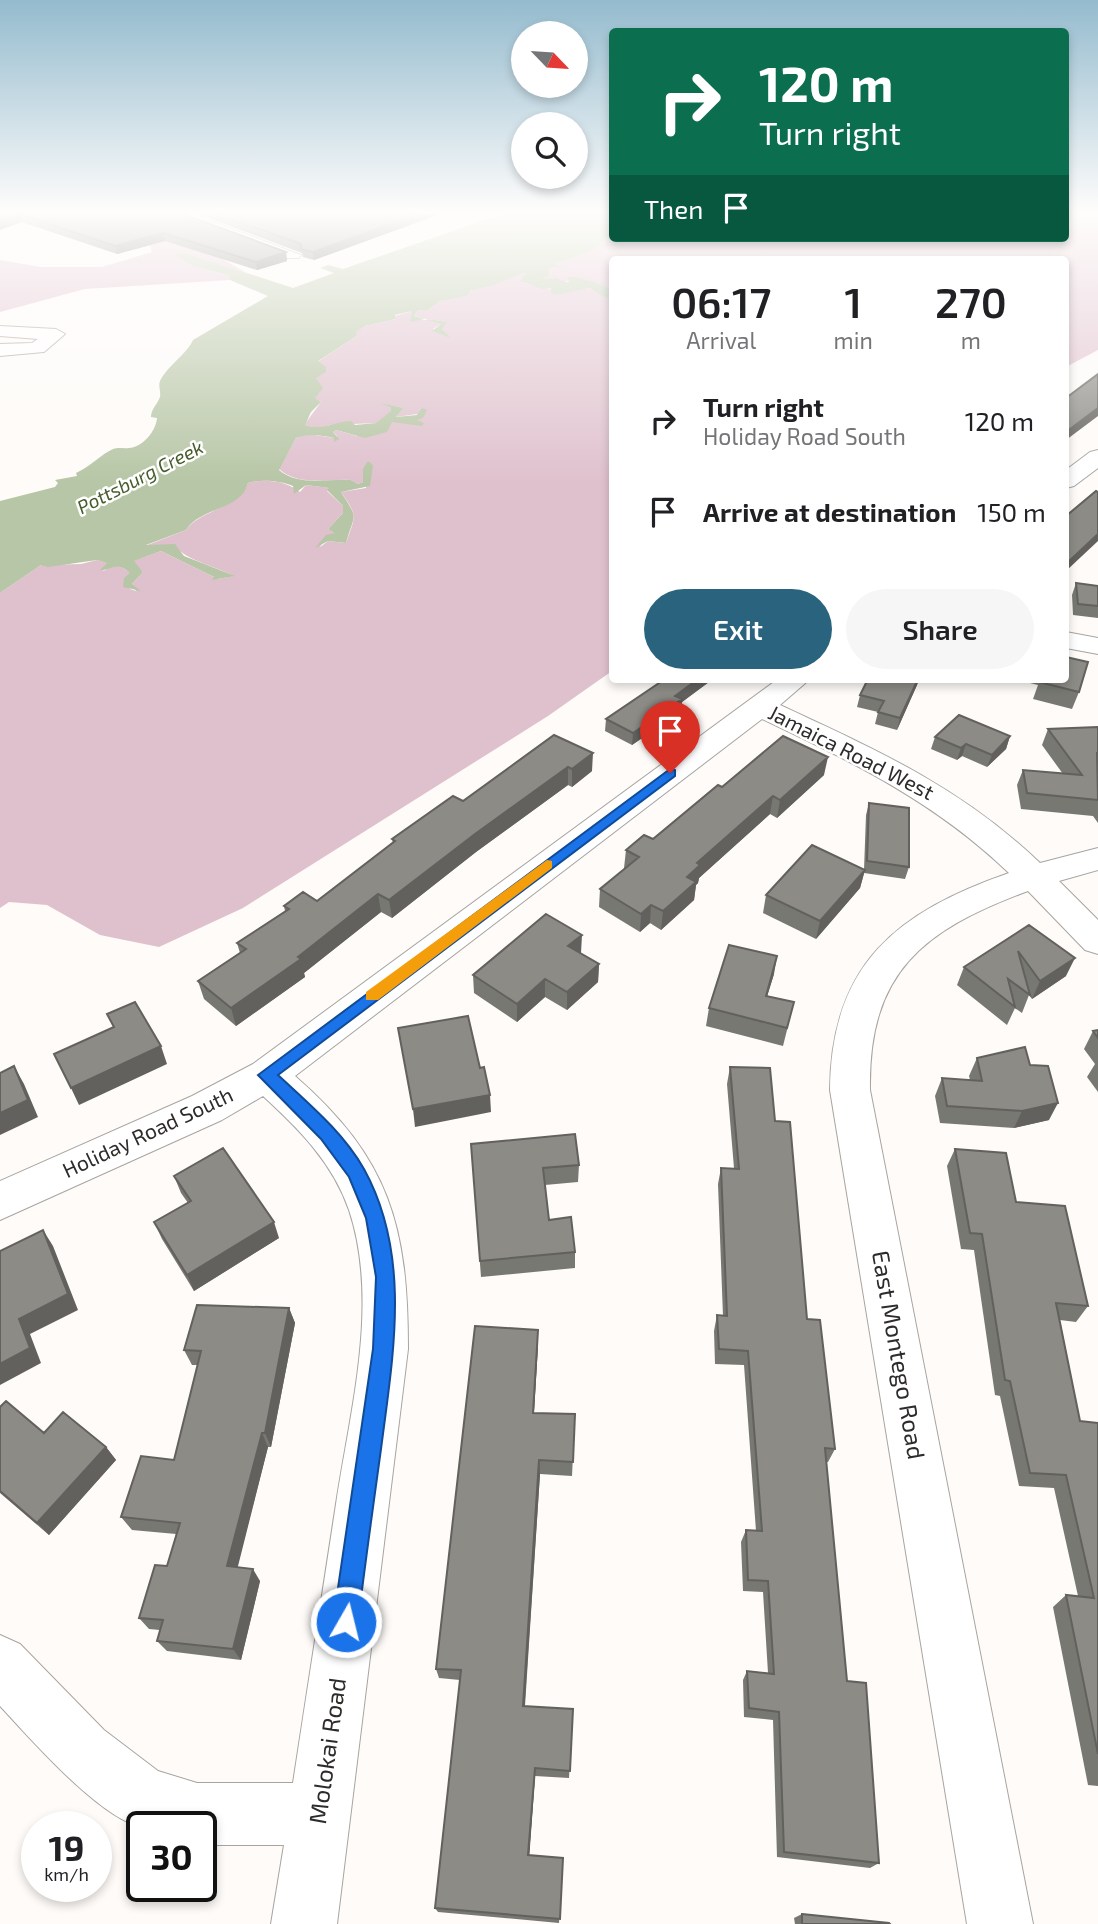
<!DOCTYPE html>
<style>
:root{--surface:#fff;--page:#f6f6f6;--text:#202124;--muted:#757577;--accent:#2a637d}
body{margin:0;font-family:"Exo 2",sans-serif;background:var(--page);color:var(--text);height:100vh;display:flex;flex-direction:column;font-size:26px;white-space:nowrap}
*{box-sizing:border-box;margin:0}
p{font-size:23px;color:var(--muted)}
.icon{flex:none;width:38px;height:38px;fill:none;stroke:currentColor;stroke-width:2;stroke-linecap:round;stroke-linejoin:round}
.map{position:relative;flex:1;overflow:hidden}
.side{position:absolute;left:609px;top:256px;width:460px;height:427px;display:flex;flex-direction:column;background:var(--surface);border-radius:7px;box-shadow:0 4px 10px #0003}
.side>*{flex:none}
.hud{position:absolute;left:609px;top:28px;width:460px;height:214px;border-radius:7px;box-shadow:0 4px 10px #0003;background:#0b6e4f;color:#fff;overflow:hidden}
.needle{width:46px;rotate:115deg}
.buttons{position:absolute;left:511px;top:21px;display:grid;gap:14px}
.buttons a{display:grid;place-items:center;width:77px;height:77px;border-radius:50%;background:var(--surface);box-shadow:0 4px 10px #0003;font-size:35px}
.speed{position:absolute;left:21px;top:1811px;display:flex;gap:14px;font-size:35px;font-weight:700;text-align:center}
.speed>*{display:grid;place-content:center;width:91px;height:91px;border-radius:50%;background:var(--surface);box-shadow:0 4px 10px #0003;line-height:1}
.speed small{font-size:18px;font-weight:400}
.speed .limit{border:4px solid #111;border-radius:10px;background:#fff;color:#111}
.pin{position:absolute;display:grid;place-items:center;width:60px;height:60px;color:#fff;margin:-72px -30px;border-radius:50% 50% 50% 0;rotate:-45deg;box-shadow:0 0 7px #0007}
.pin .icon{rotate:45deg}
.me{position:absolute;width:77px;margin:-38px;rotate:8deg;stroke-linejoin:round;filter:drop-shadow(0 0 5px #0008)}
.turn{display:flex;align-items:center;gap:24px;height:147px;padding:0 35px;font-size:32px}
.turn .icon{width:91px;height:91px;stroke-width:2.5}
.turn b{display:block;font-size:49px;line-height:60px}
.then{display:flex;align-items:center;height:66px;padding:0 35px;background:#0003;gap:14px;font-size:26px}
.eta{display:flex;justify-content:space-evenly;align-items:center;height:119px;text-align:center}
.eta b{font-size:42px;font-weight:600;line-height:49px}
.cta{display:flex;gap:14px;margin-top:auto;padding:14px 35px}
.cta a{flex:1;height:80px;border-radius:42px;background:var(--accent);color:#fff;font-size:28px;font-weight:600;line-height:80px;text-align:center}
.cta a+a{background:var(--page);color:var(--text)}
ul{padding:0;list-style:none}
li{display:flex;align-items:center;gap:21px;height:91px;padding:0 35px}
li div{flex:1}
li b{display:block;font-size:26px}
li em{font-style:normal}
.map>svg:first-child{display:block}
.green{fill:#dfc1cd}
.water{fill:#b7c6a6}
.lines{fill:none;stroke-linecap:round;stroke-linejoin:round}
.minor-casing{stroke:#a8a4a0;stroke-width:2}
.minor{fill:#fff;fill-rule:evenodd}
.wall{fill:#787873}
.shaded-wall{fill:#62615e}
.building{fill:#8c8b86;stroke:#62615e;stroke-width:2}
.route{fill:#1a73e8;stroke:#114b97;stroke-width:2}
.slow{fill:#f59e0b}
.labels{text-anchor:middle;stroke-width:5;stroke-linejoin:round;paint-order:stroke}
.far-water-label{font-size:19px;font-style:italic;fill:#475c2b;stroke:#fff}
.street-label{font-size:21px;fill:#2d2c2a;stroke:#fff}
.near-street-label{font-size:24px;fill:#2d2c2a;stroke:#fff}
</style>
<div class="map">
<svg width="1098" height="1924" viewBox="0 0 1098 1924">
<rect width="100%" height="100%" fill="#fefbf8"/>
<path class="green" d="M1066 214H1098V350L1066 367V259H612V291C592 278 565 283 542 279L549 268 559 267 554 264 604 242 612 235V238H1066Z
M137 230 208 251 247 273 185 253 196 267 228 275 230 280 85 289 0 312V260L41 267H102L152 252 150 246 129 234Z
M523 273 527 274 524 283C551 289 564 293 590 288L612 298V671L548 716 243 908 159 947 100 935 47 905 9 902 0 908V593L41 565 81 564 97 560 108 563 103 571 118 565 131 573 124 579 130 589 136 591 132 584 143 572 133 561 161 551 218 579 233 576C218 567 189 561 178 549L145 546 186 530C199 510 241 508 248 483 263 478 288 481 300 492L306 485 330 488 327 491 343 506V513L328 529 337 533 326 536 320 547 328 541 346 543C356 514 358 517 341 492L366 488 368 462 363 468V482L358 484 351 480C327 478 299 487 279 469L296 438 309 434 334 438 337 436 333 432 336 430 357 436 391 422 416 420 417 414 396 417 404 408 384 404 391 408V412L377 423 329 425 323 429 304 425 321 402 314 398 317 362 357 336 355 332 365 326 396 319 395 316 412 311 414 320H430L441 324 433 329 447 336 442 329 446 322C436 320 423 319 414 316L418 310H428L440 301Z"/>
<path class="water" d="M502 214H612V235L590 251 554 264 563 267 549 268V275L543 279 557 278 567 282 570 281 567 277C579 276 604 284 612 291V298L604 297 590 288 556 295 551 293V288L542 289 520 281 526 274 523 273 494 285 469 291 467 296 440 301 428 310H418L414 316C422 319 437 320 447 322L442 329 451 338 432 331 441 324 425 319 410 322 412 311 395 315 396 319 365 326 356 332 357 336 318 361 326 367V372L316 378 323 388 315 398 321 402 311 412 305 425C325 431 331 422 351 421L355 425 376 423 391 411V408L381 403 404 408 396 417 417 415 422 408 427 410 423 418 417 420 424 423 422 426 392 422 387 432 365 438 336 430 333 432 339 439 334 442V438C319 435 311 433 296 438L279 470C299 487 327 478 351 480L358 484 363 482V468L368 461 373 465 370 486 341 492C359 521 355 511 346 543L328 541 315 548 326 535 335 533 328 529 343 513V506L327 490 329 488 306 485 294 494 293 486C281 481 260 479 248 483 241 511 200 507 186 530L146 545 175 544 184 556 235 576 212 580 214 577 161 551 134 561 143 572 132 584 141 591 123 587 124 578 130 573C114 560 115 571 100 570L107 563 97 560 48 567 41 565 0 593V501L55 487 58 483 55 480 77 476 76 473C91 466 100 455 113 449 119 447 123 449 129 448 143 447 156 431 157 418L151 417C151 409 157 405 160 397 161 392 158 386 160 381 168 365 187 354 193 340L268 296 230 280 228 275 196 267 174 255 185 253 293 288 334 273 320 268 328 265 343 269Z"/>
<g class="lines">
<defs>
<path id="minor" d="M172 214H192L301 255 299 258H287Z
M0 326 56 329 65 334 44 352 0 356V344L32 343 38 339 0 336Z
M1098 450V468L1074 486 1066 488V470L1090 452Z
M1066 632 1098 638V654L1066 648Z
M778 679H810L780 705C877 750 962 788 1040 863L1098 848V870L1059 881 1098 920V954L1085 950 1028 891C923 930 868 972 870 1090L1033 1924H967L830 1090C831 964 897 912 1009 873 934 801 854 763 762 719L295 1076C390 1159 408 1226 408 1349L337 1924H271L284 1845H201V1827C183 1827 160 1830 142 1827 100 1819 30 1738 0 1706V1635L20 1644 104 1730 158 1771 197 1783H293C307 1690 322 1597 336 1504 350 1411 380 1303 349 1210 333 1163 299 1129 263 1096L222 1120 0 1220V1181L192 1096 253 1064Z"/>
</defs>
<use href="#minor" class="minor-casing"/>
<use href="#minor" class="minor"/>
</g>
<path class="wall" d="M0 214H183L286 252 287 261 257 270 165 241 117 254 22 222Z
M198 214H380L383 215 387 214H440L314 260 303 257 302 253Z
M1076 583 1098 586V618L1073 615 1072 595Z
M659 679H713L682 702 681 711 632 745 605 731 606 719 662 681Z
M868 679H919L917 685 897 730 875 724 878 712 857 707 860 695Z
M1014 679H1066L1079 692 1072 709 1033 699 1038 685Z
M1098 727V823L1093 816 1021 809 1017 785 1023 770 1063 774 1042 745 1048 729Z
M554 735 592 771 572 787 568 785 476 852 392 918 381 912 304 973 305 977 236 1026 204 999 198 981 240 953 237 943 285 911 284 906 317 901 393 843 392 839 463 801Z
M1010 736 1006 749 987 767 962 756 957 760 931 749 935 737Z
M824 775 777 818 770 814 699 878 698 883 696 885 694 900 661 930 650 923 640 932 599 907 600 889 626 868H624L626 850 653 839 722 787Z
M869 803 909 867 905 879 864 873 860 888 816 939 763 913 766 895 864 870 866 815Z
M1029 925 1066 976 1032 999 1029 995 1022 1013 1015 1008 1007 1025 957 985 964 967Z
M580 953 599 964 598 982 567 1010 545 997 517 1022 474 993 473 975 581 953Z
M774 974 767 996 794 1002 783 1046 706 1026 709 1008Z
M1098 1030V1092L1087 1077 1095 1064 1084 1049 1093 1031Z
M977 1058 1030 1065 1049 1120 1014 1128 940 1123 935 1096 942 1078 970 1080 969 1076Z
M730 1067 775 1121 807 1319 835 1449 828 1462H826L847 1681 879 1863 870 1868 777 1857 773 1720 744 1717 743 1680 747 1671 768 1673 763 1592 743 1591 741 1542 746 1530 756 1531 744 1365 715 1364 714 1331 717 1315 723 1316 718 1184 721 1168H734L727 1084Z
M471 1144 579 1165 578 1182 545 1185 549 1220 575 1252V1268L481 1277Z
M955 1149 1016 1202 1088 1306 1076 1322 1060 1320 1080 1421 1098 1423V1786L1088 1785 1053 1607 1066 1595 1078 1596 1054 1488 1019 1486 1000 1396 995 1395 974 1250 961 1249 947 1166Z
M174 1176 279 1238 194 1291 162 1239 154 1222 188 1203 181 1193Z
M289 1308 295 1323 271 1447H268L237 1567 260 1581 241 1660 167 1651 157 1641 160 1630 149 1629 139 1618 167 1566 176 1534 132 1530 121 1517 174 1460 198 1365H192L184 1350Z
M538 1330V1345L534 1413 575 1414 572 1476 540 1474 525 1706 573 1709 569 1778 535 1776 529 1855 563 1858 559 1923 438 1912 435 1908 460 1680 439 1678 436 1669Z
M0 1407 44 1433 106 1447 116 1460 49 1535 0 1493Z
M802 1914 890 1924H795L794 1918Z"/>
<path class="shaded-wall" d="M20 214 22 222 0 230V221Z
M418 214H440L314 260 313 252Z
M163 233 165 241 117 254 115 246Z
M286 252 287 261 257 270 256 262Z
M1098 408V416L1066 440V432Z
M1098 534V541L1066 571V564Z
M698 679H713L682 702 681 711 632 745 633 733 675 696Z
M918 679H919L917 685 897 730 900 718Z
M1010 736 1006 749 987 767 992 755Z
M966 744 962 756 957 760 961 748Z
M593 753 592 771 572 787V769Z
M828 757 824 775 777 818 780 800Z
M568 767V785L476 852 392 918 389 900 475 834Z
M773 796 770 814 699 878 698 883 696 885 694 900 661 930 663 911 697 863Z
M865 870 860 888 816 939 820 921Z
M378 894 381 912 304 973 305 977 236 1026 231 1008Z
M651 905 650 923 640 932 641 914Z
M582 935 581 953 568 964V946Z
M777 956 774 974 762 1013 766 996Z
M1075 958 1066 976 1032 999 1040 981Z
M599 964 598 982 567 1010V992Z
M545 979V997L517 1022V1004Z
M161 1046 167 1064 79 1105 71 1088Z
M14 1066 24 1084 38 1117 0 1135V1113Z
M490 1095 491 1112 415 1127 413 1109Z
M1058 1103 1049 1120 1014 1128 1022 1111Z
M274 1222 279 1238 194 1291 187 1275Z
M43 1230 53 1246 78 1310 30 1334 41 1363 0 1385V1364L19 1319Z
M289 1308 295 1323 271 1447 265 1433Z
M538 1330V1345L533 1427V1413Z
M262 1433 268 1447 235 1578 227 1566Z
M106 1447 116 1460 49 1535 37 1523Z
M539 1460 540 1474 524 1715 523 1706Z
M253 1569 260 1581 241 1660 233 1649Z
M535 1768V1776L529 1861 528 1855Z"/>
<path class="building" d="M0 214H183L286 252 256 262 163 233 115 246 20 214 0 221Z
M218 214H380L383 215 387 214H418L313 252 301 249V244Z
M1098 374V408L1066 432V398Z
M1096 491 1098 492V534L1066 564V516Z
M1076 583 1098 586V606L1078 604Z
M1066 657 1088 662 1079 692 1039 682 1040 679H1066Z
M665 679H698L675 696 682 699 633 733 606 719Z
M868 679H918L900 718 878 712 884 701 860 695Z
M959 715 1010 736 992 755 966 744 961 748 935 737Z
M1098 727V753H1097L1098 800 1027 793 1023 770 1082 775 1048 729Z
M554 735 593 753 572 769 568 767 475 834 389 900 378 894 298 957 301 959 231 1008 198 981 246 949 237 943 289 909 284 906 303 892 317 901 395 841 392 839 453 796 463 801Z
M783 736 828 757 780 800 773 796 697 863 700 865 687 877 696 882 663 911 651 905 641 914 600 889 639 857 626 850 644 835 653 839 718 785 722 787Z
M869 803 909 808V867L867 861Z
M812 845 865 870 820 921 766 895Z
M546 914 582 935 568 946 599 964 567 992 545 979 517 1004 473 975Z
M1029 925 1075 958 1040 981 1018 951 1030 995 1008 979 1015 1007 964 967Z
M729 945 777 956 766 996 794 1002 787 1028 709 1008Z
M135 1002 161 1046 71 1088 54 1054 114 1027 107 1014Z
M468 1016 480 1068 484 1067 490 1095 413 1109 398 1028Z
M1098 1030V1038L1093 1031Z
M1025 1047 1030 1065 1048 1066 1058 1103 1022 1111 947 1106 942 1078 982 1081 977 1058Z
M14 1066 28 1100 0 1113V1073Z
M730 1067 770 1068 775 1121 790 1122 807 1319 820 1320 835 1449 825 1448 847 1681 866 1683 879 1863 784 1852 779 1712 749 1708 747 1671 774 1674 768 1581 748 1580 746 1530 762 1531 748 1351 719 1349 717 1315 727 1316 721 1168 739 1169Z
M575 1134 579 1165 543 1168 549 1220 571 1217 575 1252 480 1261 471 1144Z
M223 1148 274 1222 187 1275 154 1222 191 1201 174 1176Z
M955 1149 1006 1153 1016 1202 1065 1206 1088 1306 1056 1303 1080 1421 1098 1423V1754L1066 1595 1094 1598 1066 1475 1030 1473 1010 1381 1005 1380 982 1234 970 1233Z
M43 1230 68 1294 19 1319 30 1348 0 1364V1251Z
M197 1305 289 1308 265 1433H262L227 1566 253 1569 233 1649 157 1641 163 1620 139 1618 155 1565 167 1566 180 1523 121 1517 141 1456 174 1460 201 1351 184 1350Z
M475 1326 538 1330 533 1413 575 1414 573 1462 539 1460 523 1706 573 1709 570 1771 535 1768 528 1855 563 1858 560 1919 435 1908 461 1670 436 1669Z
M6 1401 44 1433 63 1412 106 1447 37 1523 0 1491V1407Z
M802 1914 889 1923 890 1924H802Z"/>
<linearGradient id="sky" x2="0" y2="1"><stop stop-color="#94bbce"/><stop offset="0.44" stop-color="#fffdfc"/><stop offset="1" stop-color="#fffdfc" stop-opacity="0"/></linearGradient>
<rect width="1098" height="483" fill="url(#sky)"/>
<path class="route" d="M670 769 675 770V776L278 1075C309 1104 343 1132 364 1169 412 1256 393 1355 381 1449 373 1507 365 1564 358 1622L354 1631 346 1634 337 1631 333 1622 373 1349 376 1277 366 1218 349 1177 321 1139 258 1075Z"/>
<path class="slow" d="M547 860 552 861V868L378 1000H366V992Z"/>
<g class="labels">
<g class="far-water-label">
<text transform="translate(140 477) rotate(-27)" y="7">Pottsburg Creek</text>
</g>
<g class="street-label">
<text transform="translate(851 753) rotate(27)" y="7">Jamaica Road West</text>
<text transform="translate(148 1133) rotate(-25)" y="7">Holiday Road South</text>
</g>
<g class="near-street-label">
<text transform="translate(898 1355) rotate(80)" y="8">East Montego Road</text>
<text transform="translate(328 1751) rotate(-82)" y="8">Molokai Road</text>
</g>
</g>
</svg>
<div class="buttons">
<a><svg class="needle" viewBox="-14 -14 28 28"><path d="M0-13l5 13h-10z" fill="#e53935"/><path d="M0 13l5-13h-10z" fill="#757577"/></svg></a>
<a><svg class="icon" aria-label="search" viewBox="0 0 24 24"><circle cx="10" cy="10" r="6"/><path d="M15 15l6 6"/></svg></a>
</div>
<div class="speed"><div>19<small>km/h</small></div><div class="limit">30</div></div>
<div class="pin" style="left:670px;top:773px;background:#d93025"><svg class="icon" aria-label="arrive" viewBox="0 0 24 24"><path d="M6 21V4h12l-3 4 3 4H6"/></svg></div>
<svg class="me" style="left:346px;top:1622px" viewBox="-20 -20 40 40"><circle r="17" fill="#1a73e8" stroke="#fff" stroke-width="3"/><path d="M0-11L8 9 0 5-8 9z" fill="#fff"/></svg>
<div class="hud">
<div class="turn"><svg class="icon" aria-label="right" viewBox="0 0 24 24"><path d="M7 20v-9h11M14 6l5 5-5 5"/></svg><div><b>120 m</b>Turn right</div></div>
<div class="then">Then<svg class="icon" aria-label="arrive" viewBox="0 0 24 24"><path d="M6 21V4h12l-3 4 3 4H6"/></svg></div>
</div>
<section class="side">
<div class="eta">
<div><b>06:17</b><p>Arrival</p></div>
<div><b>1</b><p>min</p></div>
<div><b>270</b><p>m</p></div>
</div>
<ul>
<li><svg class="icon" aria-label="right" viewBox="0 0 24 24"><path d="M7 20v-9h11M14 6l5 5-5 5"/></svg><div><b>Turn right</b><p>Holiday Road South</p></div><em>120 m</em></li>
<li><svg class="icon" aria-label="arrive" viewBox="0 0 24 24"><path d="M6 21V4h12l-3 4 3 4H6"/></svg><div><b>Arrive at destination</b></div><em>150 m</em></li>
</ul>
<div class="cta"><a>Exit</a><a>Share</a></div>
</section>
</div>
